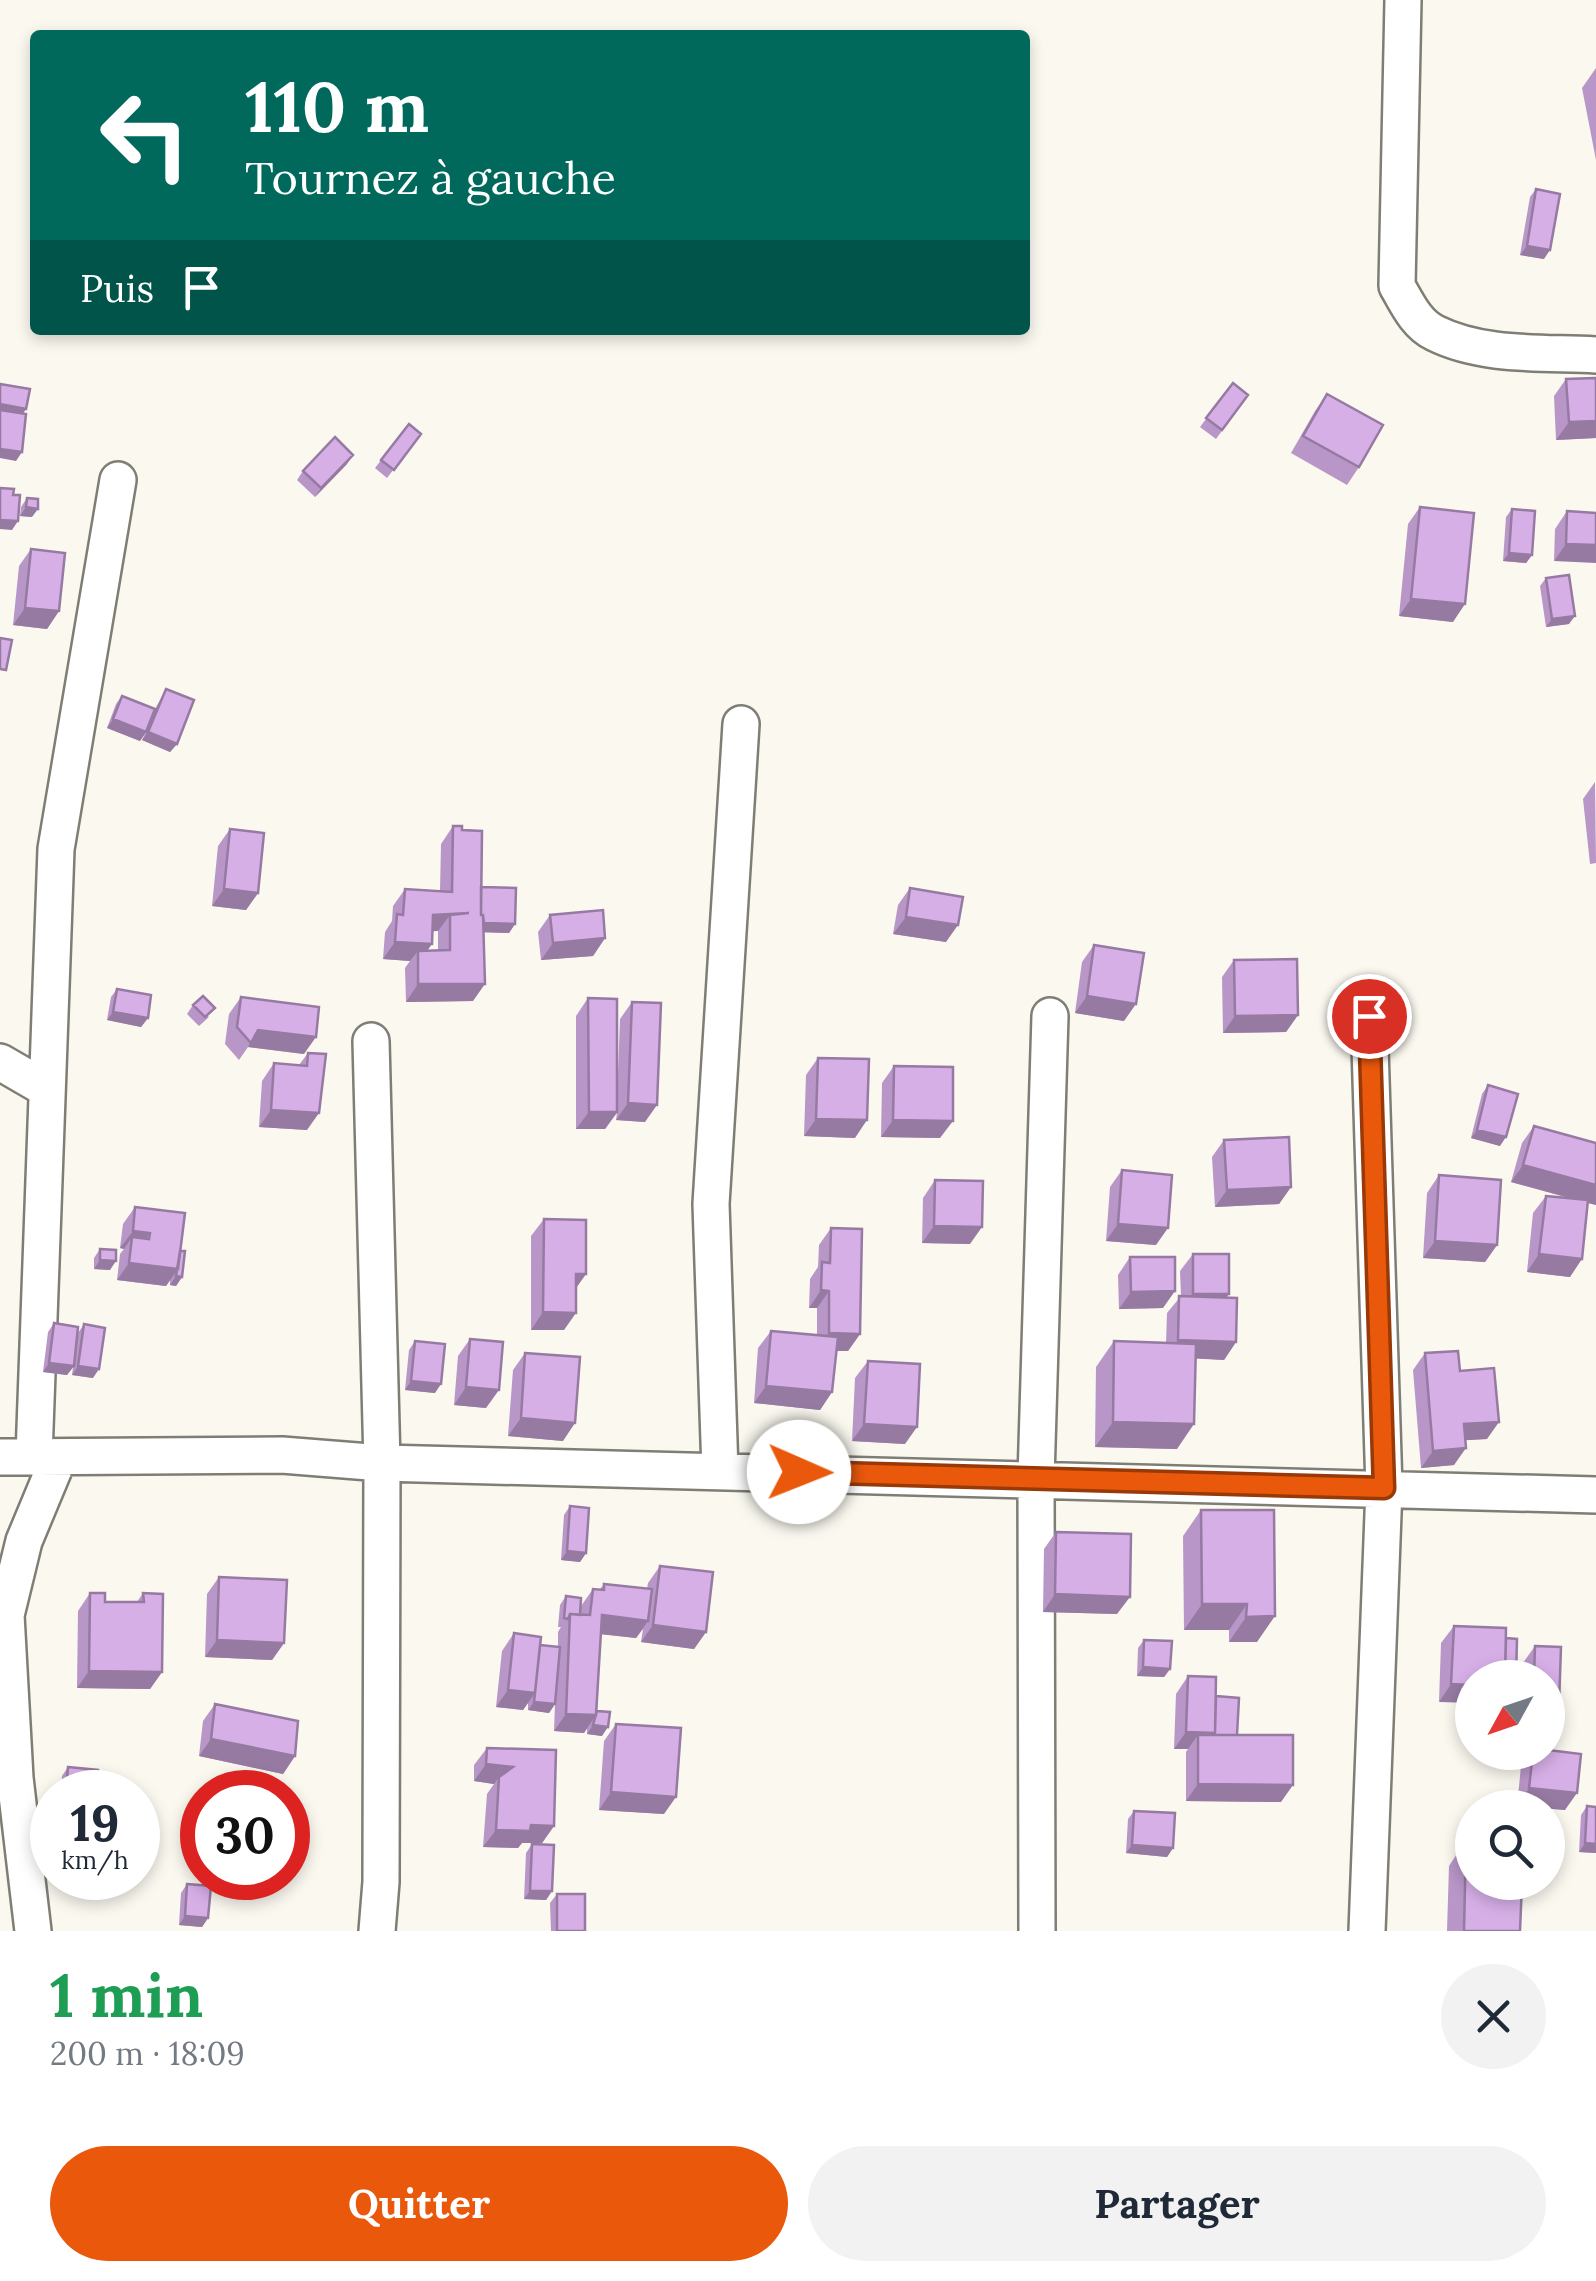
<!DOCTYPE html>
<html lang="fr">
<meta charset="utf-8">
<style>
:root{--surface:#fff;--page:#f2f2f3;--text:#1f2937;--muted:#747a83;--accent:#ea580c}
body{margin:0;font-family:Lora,serif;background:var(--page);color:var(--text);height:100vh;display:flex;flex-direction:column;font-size:38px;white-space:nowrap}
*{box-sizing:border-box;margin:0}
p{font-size:32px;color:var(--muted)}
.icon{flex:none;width:55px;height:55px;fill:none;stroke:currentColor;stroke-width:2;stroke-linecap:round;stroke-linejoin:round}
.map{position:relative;height:1931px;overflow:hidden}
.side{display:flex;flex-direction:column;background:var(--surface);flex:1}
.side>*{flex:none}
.top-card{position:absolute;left:30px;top:30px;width:1000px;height:305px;border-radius:10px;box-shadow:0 5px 15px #0003;background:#00695c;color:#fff;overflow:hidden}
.needle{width:65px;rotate:230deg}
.fabs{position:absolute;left:1455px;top:1660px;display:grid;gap:20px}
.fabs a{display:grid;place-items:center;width:110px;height:110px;border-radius:50%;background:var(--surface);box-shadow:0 5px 15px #0003;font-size:50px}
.speed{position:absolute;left:30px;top:1770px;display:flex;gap:20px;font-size:50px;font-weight:700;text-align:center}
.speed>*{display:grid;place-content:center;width:130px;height:130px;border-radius:50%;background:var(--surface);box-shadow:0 5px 15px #0003;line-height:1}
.speed small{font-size:25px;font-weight:400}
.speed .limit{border:15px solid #d22;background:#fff;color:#111}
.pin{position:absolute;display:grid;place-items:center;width:85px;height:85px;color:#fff;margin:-42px;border:5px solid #fff;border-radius:50%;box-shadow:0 2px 10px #0007}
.me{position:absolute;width:110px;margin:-55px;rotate:91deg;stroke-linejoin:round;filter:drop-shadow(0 0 8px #0008)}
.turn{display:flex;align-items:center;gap:35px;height:210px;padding:0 50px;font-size:45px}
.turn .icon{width:130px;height:130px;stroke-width:2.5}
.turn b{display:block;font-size:70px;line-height:85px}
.then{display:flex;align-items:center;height:95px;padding:0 50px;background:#0003;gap:20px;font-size:38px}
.round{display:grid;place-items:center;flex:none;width:105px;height:105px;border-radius:52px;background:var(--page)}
.overview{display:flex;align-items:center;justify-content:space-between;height:170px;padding:0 50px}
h1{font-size:60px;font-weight:700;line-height:75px;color:#1e9e55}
.primary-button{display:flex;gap:20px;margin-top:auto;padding:20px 50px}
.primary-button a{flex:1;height:115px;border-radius:60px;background:var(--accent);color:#fff;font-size:40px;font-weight:700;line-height:115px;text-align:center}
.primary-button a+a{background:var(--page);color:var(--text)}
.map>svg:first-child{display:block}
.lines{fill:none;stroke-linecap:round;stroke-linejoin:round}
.street-casing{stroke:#7f7e75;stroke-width:40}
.street{stroke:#fff;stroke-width:35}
.wall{fill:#b896c7;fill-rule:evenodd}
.shaded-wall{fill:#967aa2}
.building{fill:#d6afe7;stroke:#967aa2;stroke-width:2.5}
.route-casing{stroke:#983908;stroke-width:25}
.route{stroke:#ea580c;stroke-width:18}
</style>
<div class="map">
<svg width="1596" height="1931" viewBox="0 0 1596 1931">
<rect width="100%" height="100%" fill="#faf8ef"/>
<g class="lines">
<defs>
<path id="street" d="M1403 0 1397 286C1407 303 1416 324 1435 333 1483 357 1544 352 1596 355
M371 1041 382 1463 381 1882 377 1931
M0 1062 45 1088
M34 1456 56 849 118 480
M0 1457 282 1455 382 1463 1596 1495
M720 1471 711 1204 741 724
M33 1931 15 1778 6 1615 24 1541 59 1457
M1037 1931 1036 1478 1050 1016
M1367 1931 1384 1488 1369 1016"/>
</defs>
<use href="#street" class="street-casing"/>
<use href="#street" class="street"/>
</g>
<path class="wall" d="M1596 68V160L1582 88Z
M1536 189 1544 259 1520 255 1530 197Z
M1596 378V438L1556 440 1554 396 1566 379Z
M1233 383 1248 395 1216 439 1200 427Z
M1327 394 1359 467 1347 485 1291 453 1315 411Z
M409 424 421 434 387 478 375 468Z
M347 464 315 497 297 480 303 471Z
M27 498 32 517 20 516 21 507Z
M1420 507 1453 622 1399 616 1408 524Z
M1512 509 1532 555 1526 563 1503 561 1506 517Z
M1567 511 1596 513 1554 561 1555 529Z
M31 549 59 611 47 629 13 625 19 566Z
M1546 578 1569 624 1546 627 1540 586Z
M166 689 177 744 170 752 142 740 145 734 140 741 107 728 116 704 122 696 155 709Z
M1595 782 1596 863 1590 864 1583 799Z
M453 826 462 830 481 887 515 924 509 933 484 932 473 1001 406 1002 405 968 410 961 383 959 385 932 392 921 393 906 405 889 440 891 441 844ZM433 931H438V951H427Z
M230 829 258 893 246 910 212 906 218 846Z
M910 888 946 942 893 934 898 905Z
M550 915 605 938 593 956 541 960 538 932Z
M1094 945 1124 1021 1075 1013 1082 962Z
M1234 960 1298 1015 1286 1032 1223 1033 1222 977Z
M117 989 148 1018 141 1027 107 1020 111 997Z
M241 997 304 1054 248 1047 239 1060 225 1044 229 1014Z
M588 998 617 1102 620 1019 632 1002 645 1122 616 1120 617 1113 605 1129H576V1016Z
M193 1005 209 1017 199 1026 187 1014Z
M308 1053 307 1130 259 1127 262 1081 274 1063 299 1065Z
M818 1058 855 1138 804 1136 806 1075Z
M894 1066 940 1138 881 1137 882 1083Z
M1488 1085 1500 1146 1471 1138 1482 1094Z
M1534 1126 1596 1205 1588 1203 1570 1277 1527 1272 1533 1213 1546 1196 1572 1199 1511 1182 1522 1143Z
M1224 1140 1291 1187 1279 1204 1215 1207 1212 1157Z
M1122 1170 1156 1245 1106 1241 1110 1187Z
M1439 1175 1497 1245 1485 1262 1423 1258 1427 1193Z
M935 1180 970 1244 922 1243 923 1198Z
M135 1207 180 1251 182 1277 176 1286 170 1285V1280L166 1286 117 1280 120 1254 124 1249 120 1248 123 1224Z
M544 1219 586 1274 576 1287 564 1330H531V1236Z
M831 1228 860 1334 848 1351H836L832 1392 820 1410 754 1403 758 1348 771 1331 817 1335V1308H809L810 1279 818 1267 819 1245Z
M100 1249 110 1270 94 1269V1258Z
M1193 1254 1227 1298 1236 1342 1224 1360 1196 1358 1177 1449 1095 1447 1096 1367 1114 1341 1166 1343 1167 1313 1181 1296 1180 1271Z
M1130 1257 1163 1308 1119 1309 1118 1275Z
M54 1323 78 1333 84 1324 93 1378 72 1375 73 1367 67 1375 43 1372 48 1332Z
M470 1339 486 1408 454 1405 458 1356Z
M415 1341 435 1393 405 1390 409 1350Z
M525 1353 563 1441 508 1436 513 1370Z
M1425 1353 1460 1371 1487 1439 1466 1440 1454 1465 1421 1468 1413 1370Z
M868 1361 905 1444 852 1441 855 1378Z
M570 1506 586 1553 580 1562 561 1560 564 1515Z
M1201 1510H1274L1257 1642H1229V1630H1184L1183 1536Z
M1056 1532 1117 1614 1043 1612 1044 1549Z
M660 1566 706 1632 694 1649 641 1642 643 1629 636 1638 601 1634 597 1711 602 1736 587 1734V1728L584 1733 554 1731 555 1704 549 1713 528 1710V1703L523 1710 496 1707 502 1651 514 1633 540 1645 558 1647V1632L561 1627H558L560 1605 566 1596 581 1606 593 1589H600L604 1584 647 1589 648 1583Z
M219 1577 284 1643 272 1660 205 1657 207 1594Z
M90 1593 105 1602H137L143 1593 162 1672 150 1689 77 1688 78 1611Z
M1454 1626 1506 1638 1439 1702 1441 1643Z
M1144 1640 1170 1669 1164 1677 1137 1676 1138 1648Z
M1535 1646 1548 1678H1522L1523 1663Z
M1188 1676 1216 1696 1237 1735 1281 1802 1186 1801V1752L1188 1749H1174L1176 1694Z
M215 1704 295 1756 283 1774 199 1756 203 1721Z
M616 1724 664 1814 599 1810 604 1741Z
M487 1748 554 1826 542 1843H522L518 1848 483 1847 487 1794 494 1784 474 1781V1765Z
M1531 1752H1548L1565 1810 1517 1806 1521 1766Z
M68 1767 97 1792H61L62 1776Z
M1587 1806 1596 1807V1853L1579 1852 1581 1815Z
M1134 1811 1173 1848 1167 1857 1126 1853 1128 1819Z
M1466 1840 1520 1931H1447L1449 1866Z
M532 1844 552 1891 546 1900 524 1899 526 1853Z
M187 1884 208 1918 202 1927 179 1925 181 1893Z
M557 1894 585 1931H551L550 1903Z"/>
<path class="shaded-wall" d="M1527 246 1550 250 1544 259 1520 255Z
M0 404 26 409 20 418 0 414Z
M1596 421V438L1556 440 1569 422Z
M0 449 22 452 16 461 0 458Z
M353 455 347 464 315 497 321 488Z
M26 507 38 509 32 517 20 516Z
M0 520 18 521 12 530 0 529Z
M1566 544 1596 545V563L1554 561Z
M1509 553 1532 555 1526 563 1503 561Z
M1411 599 1465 604 1453 622 1399 616Z
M25 608 59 611 47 629 13 625Z
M1575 616 1569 624 1546 627 1552 619Z
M113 719 146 732 140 741 107 728Z
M148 732 177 744 170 752 142 740Z
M224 889 258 893 246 910 212 906Z
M469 913 450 915 438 931 421 932 433 915Z
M906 917 958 925 946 942 893 934Z
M476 923 515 924 509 933 470 932Z
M605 938 593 956 541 960 553 943Z
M395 942 432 944 420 961 418 951 410 961 383 959Z
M418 984H485L473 1001 406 1002Z
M1087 996 1136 1004 1124 1021 1075 1013Z
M113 1012 148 1018 141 1027 107 1020Z
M1298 1015 1286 1032 1223 1033 1235 1016Z
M258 1030 316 1037 304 1054 248 1047Z
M628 1103 657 1105 645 1122 616 1120Z
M271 1110 319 1113 307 1130 259 1127Z
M589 1112H617L605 1129H576Z
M816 1119 867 1120 855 1138 804 1136Z
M893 1120 953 1121 940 1138 881 1137Z
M1477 1130 1506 1137 1500 1146 1471 1138Z
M1523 1165 1596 1185V1205L1511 1182Z
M1291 1187 1279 1204 1215 1207 1227 1190Z
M1118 1224 1168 1228 1156 1245 1106 1241Z
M934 1226 982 1227 970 1244 922 1243Z
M133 1231 150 1233 138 1250 132 1237 124 1249 120 1248Z
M1435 1241 1497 1245 1485 1262 1423 1258Z
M1539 1254 1582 1259 1570 1277 1527 1272Z
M100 1260 116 1261 110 1270 94 1269Z
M129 1263 178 1269 166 1286 117 1280Z
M576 1274H586L574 1291Z
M176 1276 182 1277 176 1286 170 1285Z
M821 1290 829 1291 817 1308H809Z
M1175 1291 1163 1308 1119 1309 1131 1292Z
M1193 1294H1229L1217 1311H1181Z
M543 1312 576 1313 564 1330H531Z
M829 1333 860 1334 848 1351H816Z
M1178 1340 1236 1342 1224 1360 1166 1357Z
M49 1363 74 1366 67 1375 43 1372Z
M78 1366 99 1369 93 1378 72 1375Z
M411 1381 441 1384 435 1393 405 1390Z
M766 1386 832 1392 820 1410 754 1403Z
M466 1387 499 1390 486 1408 454 1405Z
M521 1418 575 1423 563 1441 508 1436Z
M1113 1422 1194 1424 1177 1449 1095 1447Z
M1499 1422 1487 1439 1452 1441 1464 1424Z
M864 1424 917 1427 905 1444 852 1441Z
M1466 1448 1454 1465 1421 1468 1433 1451Z
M567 1551 586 1553 580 1562 561 1560Z
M1055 1594 1130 1597 1117 1614 1043 1612Z
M1202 1604H1247L1229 1630H1184Z
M602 1615 648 1621 636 1638 590 1633Z
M1275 1616 1257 1642H1229L1246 1617Z
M653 1625 706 1632 694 1649 641 1642Z
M217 1640 284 1643 272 1660 205 1657Z
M1143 1667 1170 1669 1164 1677 1137 1676Z
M89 1671 162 1672 150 1689 77 1688Z
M1451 1684 1472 1685V1703L1439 1702Z
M508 1690 535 1693 523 1710 496 1707Z
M534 1702 555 1704 549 1713 528 1710Z
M566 1714 596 1715 584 1733 554 1731Z
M593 1725 608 1727 602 1736 587 1734Z
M1186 1732 1215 1733 1203 1750 1198 1735 1188 1749H1174Z
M1548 1735H1558L1548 1750Z
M211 1739 295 1756 283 1774 199 1756Z
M486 1764 513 1767 499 1777 494 1784 474 1781Z
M1198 1784 1293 1785 1281 1802 1186 1801Z
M1529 1788 1577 1793 1565 1810 1517 1806Z
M611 1792 676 1797 664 1814 599 1810Z
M531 1825 554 1826 542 1843H522L518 1848 483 1847 496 1830Z
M1585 1843 1596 1844V1853L1579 1852Z
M1132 1845 1173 1848 1167 1857 1126 1853Z
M530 1891H552L546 1900 524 1899Z
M185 1916 208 1918 202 1927 179 1925Z"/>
<path class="building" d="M1536 189 1560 194 1550 250 1527 246Z
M1596 378V421L1569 422 1566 379Z
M1233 383 1248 395 1222 430 1206 418Z
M0 384 30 389 26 409 0 404Z
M1327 394 1383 425 1359 467 1303 436Z
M0 410 26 414 22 452 0 449Z
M409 424 421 434 394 470 381 460Z
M335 437 353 455 321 488 303 471Z
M0 488 14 489 13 495H20L18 521 0 520Z
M27 498 38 499V509L26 507Z
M1420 507 1474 513 1465 604 1411 599Z
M1512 509 1535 511 1532 555 1509 553Z
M1567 511 1596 513V545L1566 544Z
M31 549 65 553 59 611 25 608Z
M1569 575 1575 616 1552 619 1546 578Z
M0 638 12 640 6 670 0 669Z
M166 689 194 700 177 744 148 732Z
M122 696 155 709 146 732 113 719Z
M453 826H462V830L482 831 481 915H483L485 984H418V951L450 950V915L469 913 433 915 432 944 395 942 397 914 403 915 405 889 452 892Z
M230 829 264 833 258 893 224 889Z
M481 887 516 888 515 924 484 923 483 915H481Z
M910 888 963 897 958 925 906 917Z
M603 910 605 938 553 943 550 915Z
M1094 945 1144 953 1136 1004 1087 996Z
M1297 959 1298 1015 1235 1016 1234 960Z
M117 989 151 995 148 1018 113 1012Z
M203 996 215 1008 205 1017 193 1005Z
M241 997 319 1007 316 1037 258 1030 251 1043 237 1027Z
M588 998 617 999V1112H589Z
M632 1002 661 1003 657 1105 628 1103Z
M308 1053 326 1054 319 1113 271 1110 274 1063 307 1066Z
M818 1058 869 1059 867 1120 816 1119Z
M894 1066 953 1067V1121L893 1120Z
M1488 1085 1518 1094 1506 1137 1477 1130Z
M1534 1126 1596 1143V1185L1523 1165Z
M1289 1137 1291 1187 1227 1190 1224 1140Z
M1122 1170 1172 1175 1168 1228 1118 1224Z
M1439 1175 1501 1180 1497 1245 1435 1241Z
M935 1180 983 1181 982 1227 934 1226Z
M1546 1196 1588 1200 1582 1259 1539 1254Z
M135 1207 185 1213 178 1269 129 1263 132 1237 149 1239 150 1233 133 1231Z
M544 1219 586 1220V1274H576V1313L543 1312Z
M831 1228 862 1229 860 1334 829 1333V1291L821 1290 822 1262 830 1263Z
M100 1249 116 1250V1261L100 1260Z
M180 1251H185L182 1277 176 1276Z
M1193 1254H1229V1294H1193Z
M1130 1257H1175V1291L1131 1292Z
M1179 1296 1237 1298 1236 1342 1178 1340Z
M54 1323 78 1327 74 1366 49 1363Z
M84 1324 105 1328 99 1369 78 1366Z
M771 1331 838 1337 832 1392 766 1386Z
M470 1339 503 1342 499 1390 466 1387Z
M415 1341 445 1344 441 1384 411 1381Z
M1114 1341 1196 1344 1194 1424 1113 1422Z
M1458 1351 1460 1371 1494 1368 1499 1422 1464 1424 1466 1448 1433 1451 1425 1353Z
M525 1353 580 1357 575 1423 521 1418Z
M868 1361 920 1364 917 1427 864 1424Z
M570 1506 589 1508 586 1553 567 1551Z
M1201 1510H1274L1275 1616 1246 1617 1247 1604H1202Z
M1056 1532 1131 1534 1130 1597 1055 1594Z
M660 1566 713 1572 706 1632 653 1625Z
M219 1577 287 1580 284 1643 217 1640Z
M604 1584 652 1589 648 1621 602 1615 596 1715 566 1714 570 1614 590 1615 593 1589 604 1590Z
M90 1593H105V1602H144L143 1593 163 1594 162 1672 89 1671Z
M566 1596 581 1598 580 1615 570 1614 568 1619 564 1618Z
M1454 1626 1506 1628 1505 1678H1472V1685L1451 1684Z
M514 1633 541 1637 535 1693 508 1690Z
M1506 1638 1517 1639 1516 1678H1505Z
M1144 1640 1172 1641 1170 1669 1143 1667Z
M540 1645 560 1647 555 1704 534 1702Z
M1535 1646 1561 1647 1558 1735H1548V1678H1534Z
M1188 1676 1216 1677 1215 1733 1186 1732Z
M1216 1696 1239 1698 1237 1735H1214L1215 1733Z
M215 1704 298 1721 295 1756 211 1739Z
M597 1711 610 1712 608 1727 593 1725Z
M616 1724 681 1728 676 1797 611 1792Z
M1198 1735H1293V1785L1198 1784Z
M487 1748 556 1750 554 1826 531 1825 530 1831 496 1830 499 1777 513 1767 486 1764Z
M1548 1750 1581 1754 1577 1793 1529 1788 1533 1752H1548Z
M68 1767 98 1770 97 1792H66Z
M1587 1806 1596 1807V1844L1585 1843Z
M1134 1811 1175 1813 1173 1848 1132 1845Z
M1466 1840 1472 1841V1882H1522L1520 1931H1464Z
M532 1844 554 1845 552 1891H530Z
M187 1884 211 1886 208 1918 185 1916Z
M557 1894H585V1931H557Z"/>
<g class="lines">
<defs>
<path id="route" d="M799 1472 1384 1488 1369 1016"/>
</defs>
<use href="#route" class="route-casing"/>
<use href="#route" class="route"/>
</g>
</svg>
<div class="fabs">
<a><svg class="needle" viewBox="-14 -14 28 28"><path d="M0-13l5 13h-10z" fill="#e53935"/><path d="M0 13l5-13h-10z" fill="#747a83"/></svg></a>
<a><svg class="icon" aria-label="search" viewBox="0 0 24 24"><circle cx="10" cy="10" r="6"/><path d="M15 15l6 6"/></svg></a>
</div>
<div class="speed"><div>19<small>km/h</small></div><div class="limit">30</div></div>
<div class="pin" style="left:1369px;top:1016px;background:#d93025"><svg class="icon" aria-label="arrive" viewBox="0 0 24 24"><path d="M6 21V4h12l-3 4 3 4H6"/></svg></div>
<svg class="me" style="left:799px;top:1472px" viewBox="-20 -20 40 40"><circle r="19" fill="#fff"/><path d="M0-13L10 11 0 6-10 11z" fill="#ea580c"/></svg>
<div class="top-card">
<div class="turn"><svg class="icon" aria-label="left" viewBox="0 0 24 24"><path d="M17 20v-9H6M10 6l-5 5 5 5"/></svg><div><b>110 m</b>Tournez à gauche</div></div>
<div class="then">Puis<svg class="icon" aria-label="arrive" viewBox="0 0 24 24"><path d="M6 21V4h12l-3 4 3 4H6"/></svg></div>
</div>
</div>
<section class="side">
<div class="overview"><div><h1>1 min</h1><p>200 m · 18:09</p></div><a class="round"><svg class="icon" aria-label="close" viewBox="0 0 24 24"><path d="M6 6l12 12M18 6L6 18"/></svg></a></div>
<div class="primary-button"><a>Quitter</a><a>Partager</a></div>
</section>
